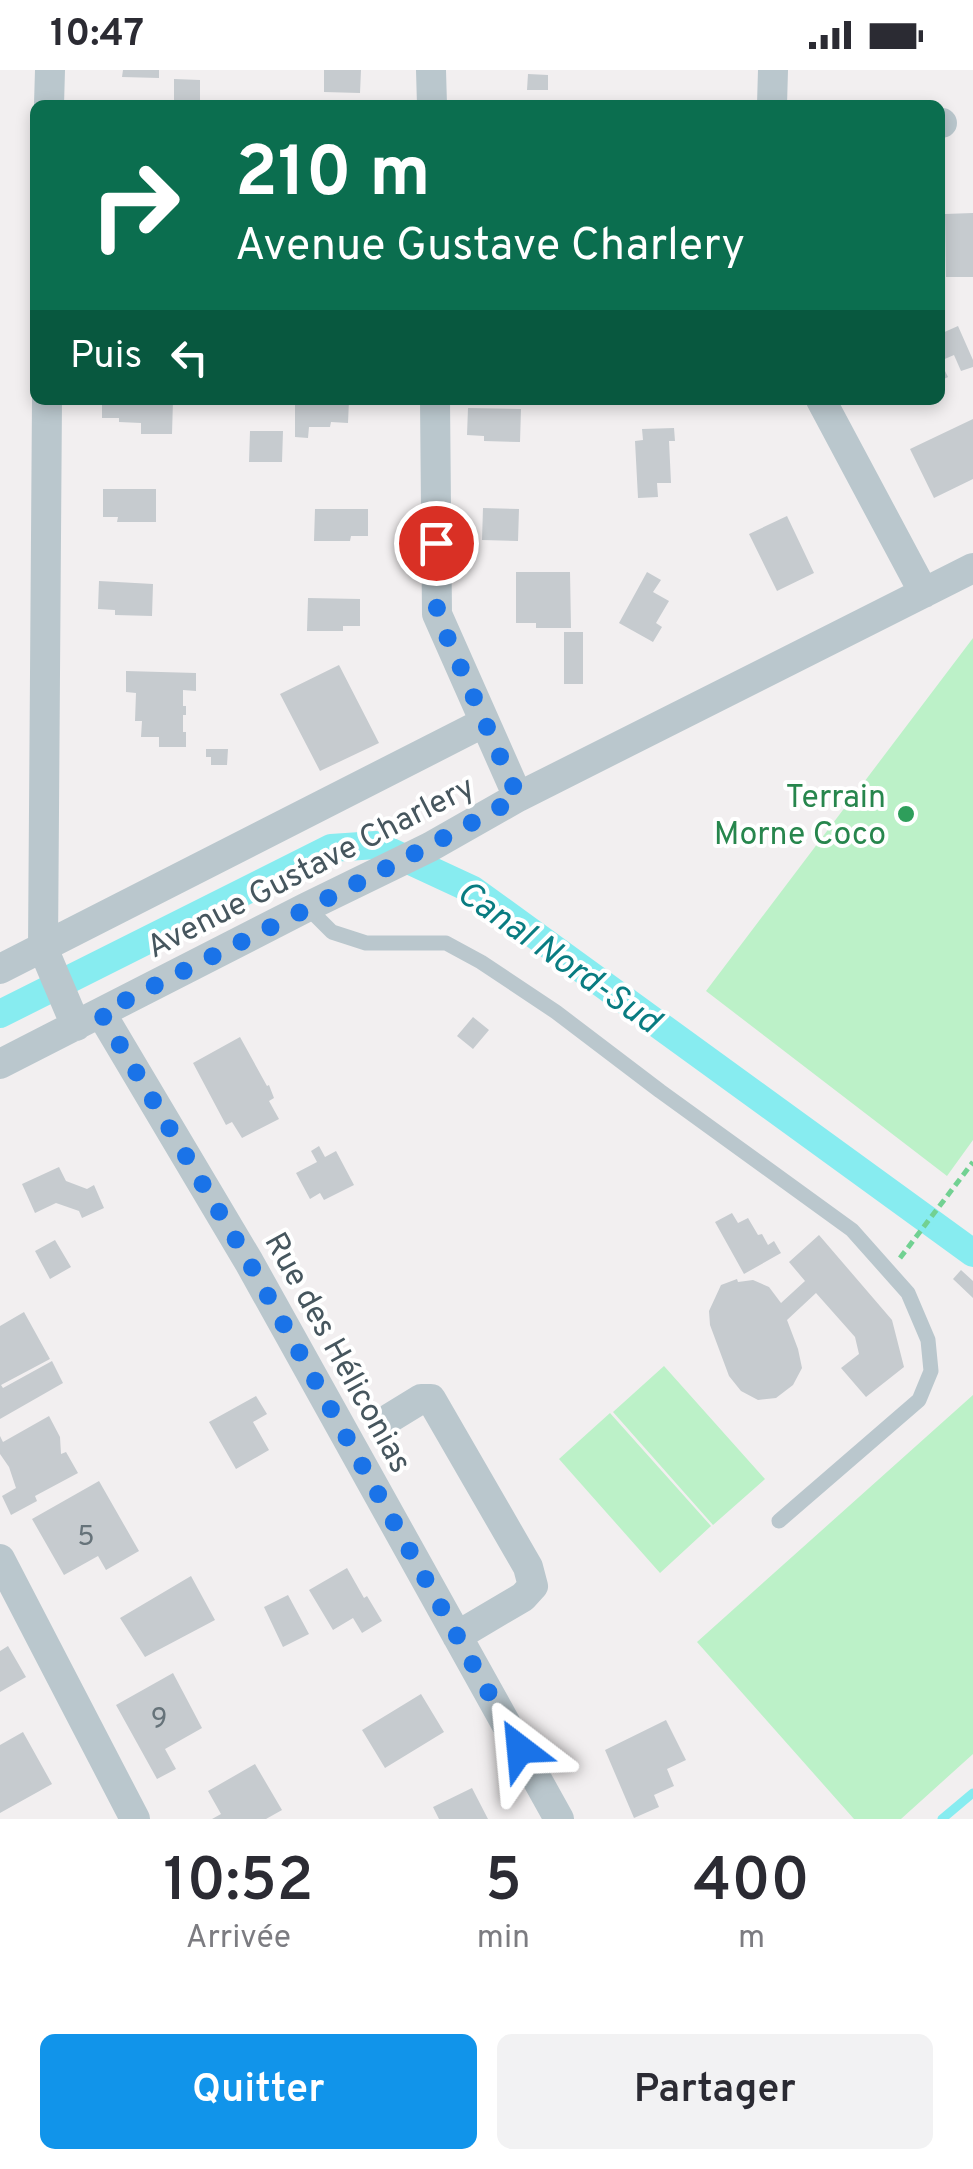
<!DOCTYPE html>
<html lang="fr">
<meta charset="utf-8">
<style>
:root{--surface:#fff;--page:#f2f2f3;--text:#2b2b33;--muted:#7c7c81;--accent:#1194ea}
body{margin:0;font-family:Overpass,sans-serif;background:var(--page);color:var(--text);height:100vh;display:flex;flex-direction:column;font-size:38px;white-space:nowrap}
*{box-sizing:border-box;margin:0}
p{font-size:32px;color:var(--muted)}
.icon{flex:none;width:55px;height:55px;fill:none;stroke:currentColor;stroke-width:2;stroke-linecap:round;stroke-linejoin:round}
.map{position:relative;height:1749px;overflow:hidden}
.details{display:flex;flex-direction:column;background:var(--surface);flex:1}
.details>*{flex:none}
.hud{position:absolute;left:30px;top:30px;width:915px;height:305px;border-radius:15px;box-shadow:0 5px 15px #0003;background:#0b6e4f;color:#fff;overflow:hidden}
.pin{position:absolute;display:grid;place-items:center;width:85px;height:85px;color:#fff;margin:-42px;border:5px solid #fff;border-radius:50%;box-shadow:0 2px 10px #0007}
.me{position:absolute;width:110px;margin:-55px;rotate:331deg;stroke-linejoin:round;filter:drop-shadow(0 0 8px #0008)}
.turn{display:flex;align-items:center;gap:35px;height:210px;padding:0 40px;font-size:45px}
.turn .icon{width:130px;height:130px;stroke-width:2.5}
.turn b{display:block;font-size:70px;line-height:85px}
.then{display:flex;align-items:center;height:95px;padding:0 40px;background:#0003;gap:20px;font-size:38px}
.eta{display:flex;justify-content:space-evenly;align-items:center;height:170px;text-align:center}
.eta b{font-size:60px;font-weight:600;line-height:70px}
.button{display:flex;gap:20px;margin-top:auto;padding:20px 40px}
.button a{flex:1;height:115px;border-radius:15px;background:var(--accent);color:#fff;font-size:40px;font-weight:600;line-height:115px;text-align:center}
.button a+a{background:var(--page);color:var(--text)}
.status{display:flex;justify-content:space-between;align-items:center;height:70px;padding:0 50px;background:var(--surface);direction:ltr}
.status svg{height:28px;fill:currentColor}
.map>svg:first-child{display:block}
.green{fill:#bcf1c8}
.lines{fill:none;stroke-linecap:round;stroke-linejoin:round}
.stream{stroke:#87ecf0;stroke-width:9}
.canal{stroke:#87ecf0;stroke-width:28}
.building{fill:#c6cbcf}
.path{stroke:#72d192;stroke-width:5;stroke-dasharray:8 5;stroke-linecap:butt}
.service{stroke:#bac7cd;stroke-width:15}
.minor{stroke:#bac7cd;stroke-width:30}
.route{stroke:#1a73e8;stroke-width:18;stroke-dasharray:0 32.4}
.leisure-dot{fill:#2e9e5b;stroke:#fff;stroke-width:4}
.labels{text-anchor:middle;stroke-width:8;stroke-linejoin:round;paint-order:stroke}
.number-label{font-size:28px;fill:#66737a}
.leisure-label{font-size:32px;fill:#27864d;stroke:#fff;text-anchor:end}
.street-label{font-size:32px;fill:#46565e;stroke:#fff}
.water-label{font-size:35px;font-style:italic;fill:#097c81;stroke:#fff}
</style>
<div class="status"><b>10:47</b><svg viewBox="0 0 49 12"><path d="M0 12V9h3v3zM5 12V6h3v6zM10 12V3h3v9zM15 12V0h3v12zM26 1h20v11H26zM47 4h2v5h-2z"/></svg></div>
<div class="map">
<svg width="973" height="1749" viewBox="0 0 973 1749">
<rect width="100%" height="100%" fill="#f2eff0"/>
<path class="green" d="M973 568V1070L947 1106 706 921Z
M664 1296 765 1409 713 1455 613 1342Z
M973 1325V1684L901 1749H854L697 1572Z
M610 1343 711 1456 660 1503 559 1389Z"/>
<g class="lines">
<path class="stream" d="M942 1749 973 1723"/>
<path class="canal" d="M0 944 331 778 376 775 473 820 973 1183"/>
</g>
<path class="building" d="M123 0H159V8L122 7Z
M324 0H361L360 23 324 22Z
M528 4 548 5V20H527Z
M174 9 200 10V31H174Z
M973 143V207H946L945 144Z
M958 256 973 290V297L961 301 954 285 940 291 948 307 940 311V264Z
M102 330H173L172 364H141V353L119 352V348H102Z
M295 330H349L348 353 331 352 330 357H309L308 368 295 367Z
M468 338 521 339 520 372 484 371V366L467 365Z
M973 349V409L934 428 910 379Z
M674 358 675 371H669L671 413H657L658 427 638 428 635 371 643 370 642 359Z
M250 361H283L282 392H249Z
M103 419H156V452H117L118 447H103Z
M483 438 519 439 518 471 482 470Z
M315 439H368V466H351L350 471H314Z
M787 446 814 503 777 521 749 464Z
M516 502H570L571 558H536V553H516Z
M647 502 661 510 653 522 669 531 656 553 662 557 653 572 619 553Z
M99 511 153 514 152 546 115 545V540L98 539Z
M308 528 360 529V556H343V561H307Z
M564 562H583V614H564Z
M339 595 379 673 320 701 280 624Z
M126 601 196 603V621L183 620V636H186V645H183V662H186V677H159V667H141L142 651H135L136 623 126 622Z
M206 679H228L227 695H211V687H206Z
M473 947 489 960 473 979 457 966Z
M240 967 267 1016 269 1015 274 1028 269 1031 279 1049 242 1068 232 1052 226 1055 193 993Z
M319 1076 325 1087 336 1081 354 1115 324 1130 320 1123 310 1129 296 1103 317 1092 311 1081Z
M59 1097 66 1111 87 1119 94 1115 104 1138 82 1148 79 1141 56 1133 35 1143 22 1114Z
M732 1143 738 1153 748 1148 758 1165 762 1164 768 1175 774 1171 781 1183 744 1204 715 1152Z
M819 1165 892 1250 904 1297 866 1327 841 1298 859 1284 855 1267 816 1223 787 1250 798 1279 802 1298 793 1315 776 1328 758 1330 741 1321 729 1306 710 1255 709 1241 721 1215 737 1209 738 1212 753 1210 769 1217 781 1233 805 1211 789 1192Z
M55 1170 71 1197 50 1209 35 1181Z
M961 1200 973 1211V1228L953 1209Z
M24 1242 50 1289 1 1315 3 1318 52 1291 63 1313 0 1349V1256Z
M256 1326 267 1344 253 1352 269 1380 236 1399 209 1352Z
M49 1346 60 1367 61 1384 66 1382 78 1403 35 1426 37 1431 11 1445 2 1426 16 1418 9 1397 0 1384V1366L3 1372Z
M99 1411 139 1481 106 1500 98 1486 64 1505 32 1449Z
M347 1498 364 1528 367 1526 382 1551 362 1563 353 1548 333 1560 309 1520Z
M191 1506 215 1550 145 1587 120 1548Z
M288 1525 309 1564 283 1577 264 1537Z
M8 1576 26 1607 0 1622V1581Z
M173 1603 202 1658 165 1679 176 1699 157 1709 116 1635Z
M421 1624 444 1662 385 1698 362 1660Z
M666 1650 686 1690 667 1699 674 1716 654 1725 659 1737 634 1748 605 1680Z
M23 1662 52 1714 0 1743V1675Z
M255 1694 282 1740 266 1749H212L221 1744 208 1721Z
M472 1718 488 1749H439L433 1737Z"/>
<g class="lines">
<path class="path" d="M900 1188 973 1092"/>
<path class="service" d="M307 837 332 862 366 873H446L481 892 556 942 660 1021 852 1160 908 1223 928 1270 931 1301 919 1330 779 1451"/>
<path class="minor" d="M431 0 432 35
M49 35 50 0
M772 35 773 0
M940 53H942
M47 330 43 878 76 956
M435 330 437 544 518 727
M821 330 924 523
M0 899 483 653
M101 943 249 1192 559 1749
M0 994 307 837 430 777 518 727 973 498
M390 1348 421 1329H431L528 1497 533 1516 523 1527 457 1566
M0 1489 135 1749"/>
</g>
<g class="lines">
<path class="route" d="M436 473 437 544 518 727C382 804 240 871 101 943L249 1192 520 1679"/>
</g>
<circle class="leisure-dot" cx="906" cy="744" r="10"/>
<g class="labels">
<g class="number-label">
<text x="86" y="1475">5</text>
<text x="159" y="1657">9</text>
</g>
<g class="leisure-label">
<text x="886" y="737">Terrain<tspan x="886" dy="37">Morne Coco</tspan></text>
</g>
<g class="street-label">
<text transform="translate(310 796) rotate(-27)" y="11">Avenue Gustave Charlery</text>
<text transform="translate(339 1282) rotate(61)" y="11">Rue des Héliconias</text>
</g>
<g class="water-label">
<text transform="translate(559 886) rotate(35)" y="12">Canal Nord-Sud</text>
</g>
</g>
</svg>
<div class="pin" style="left:436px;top:473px;background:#d93025"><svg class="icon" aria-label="arrive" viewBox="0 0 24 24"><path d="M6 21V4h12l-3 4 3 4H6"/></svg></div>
<svg class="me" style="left:520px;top:1679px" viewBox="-20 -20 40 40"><path d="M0-17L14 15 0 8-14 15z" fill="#1a73e8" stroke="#fff" stroke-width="4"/></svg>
<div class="hud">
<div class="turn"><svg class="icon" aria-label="right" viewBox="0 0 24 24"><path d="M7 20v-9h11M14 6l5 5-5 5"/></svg><div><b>210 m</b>Avenue Gustave Charlery</div></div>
<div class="then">Puis<svg class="icon" aria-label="left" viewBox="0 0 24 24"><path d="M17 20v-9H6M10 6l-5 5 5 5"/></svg></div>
</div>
</div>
<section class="details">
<div class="eta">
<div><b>10:52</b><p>Arrivée</p></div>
<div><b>5</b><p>min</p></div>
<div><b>400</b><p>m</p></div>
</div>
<div class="button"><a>Quitter</a><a>Partager</a></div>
</section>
